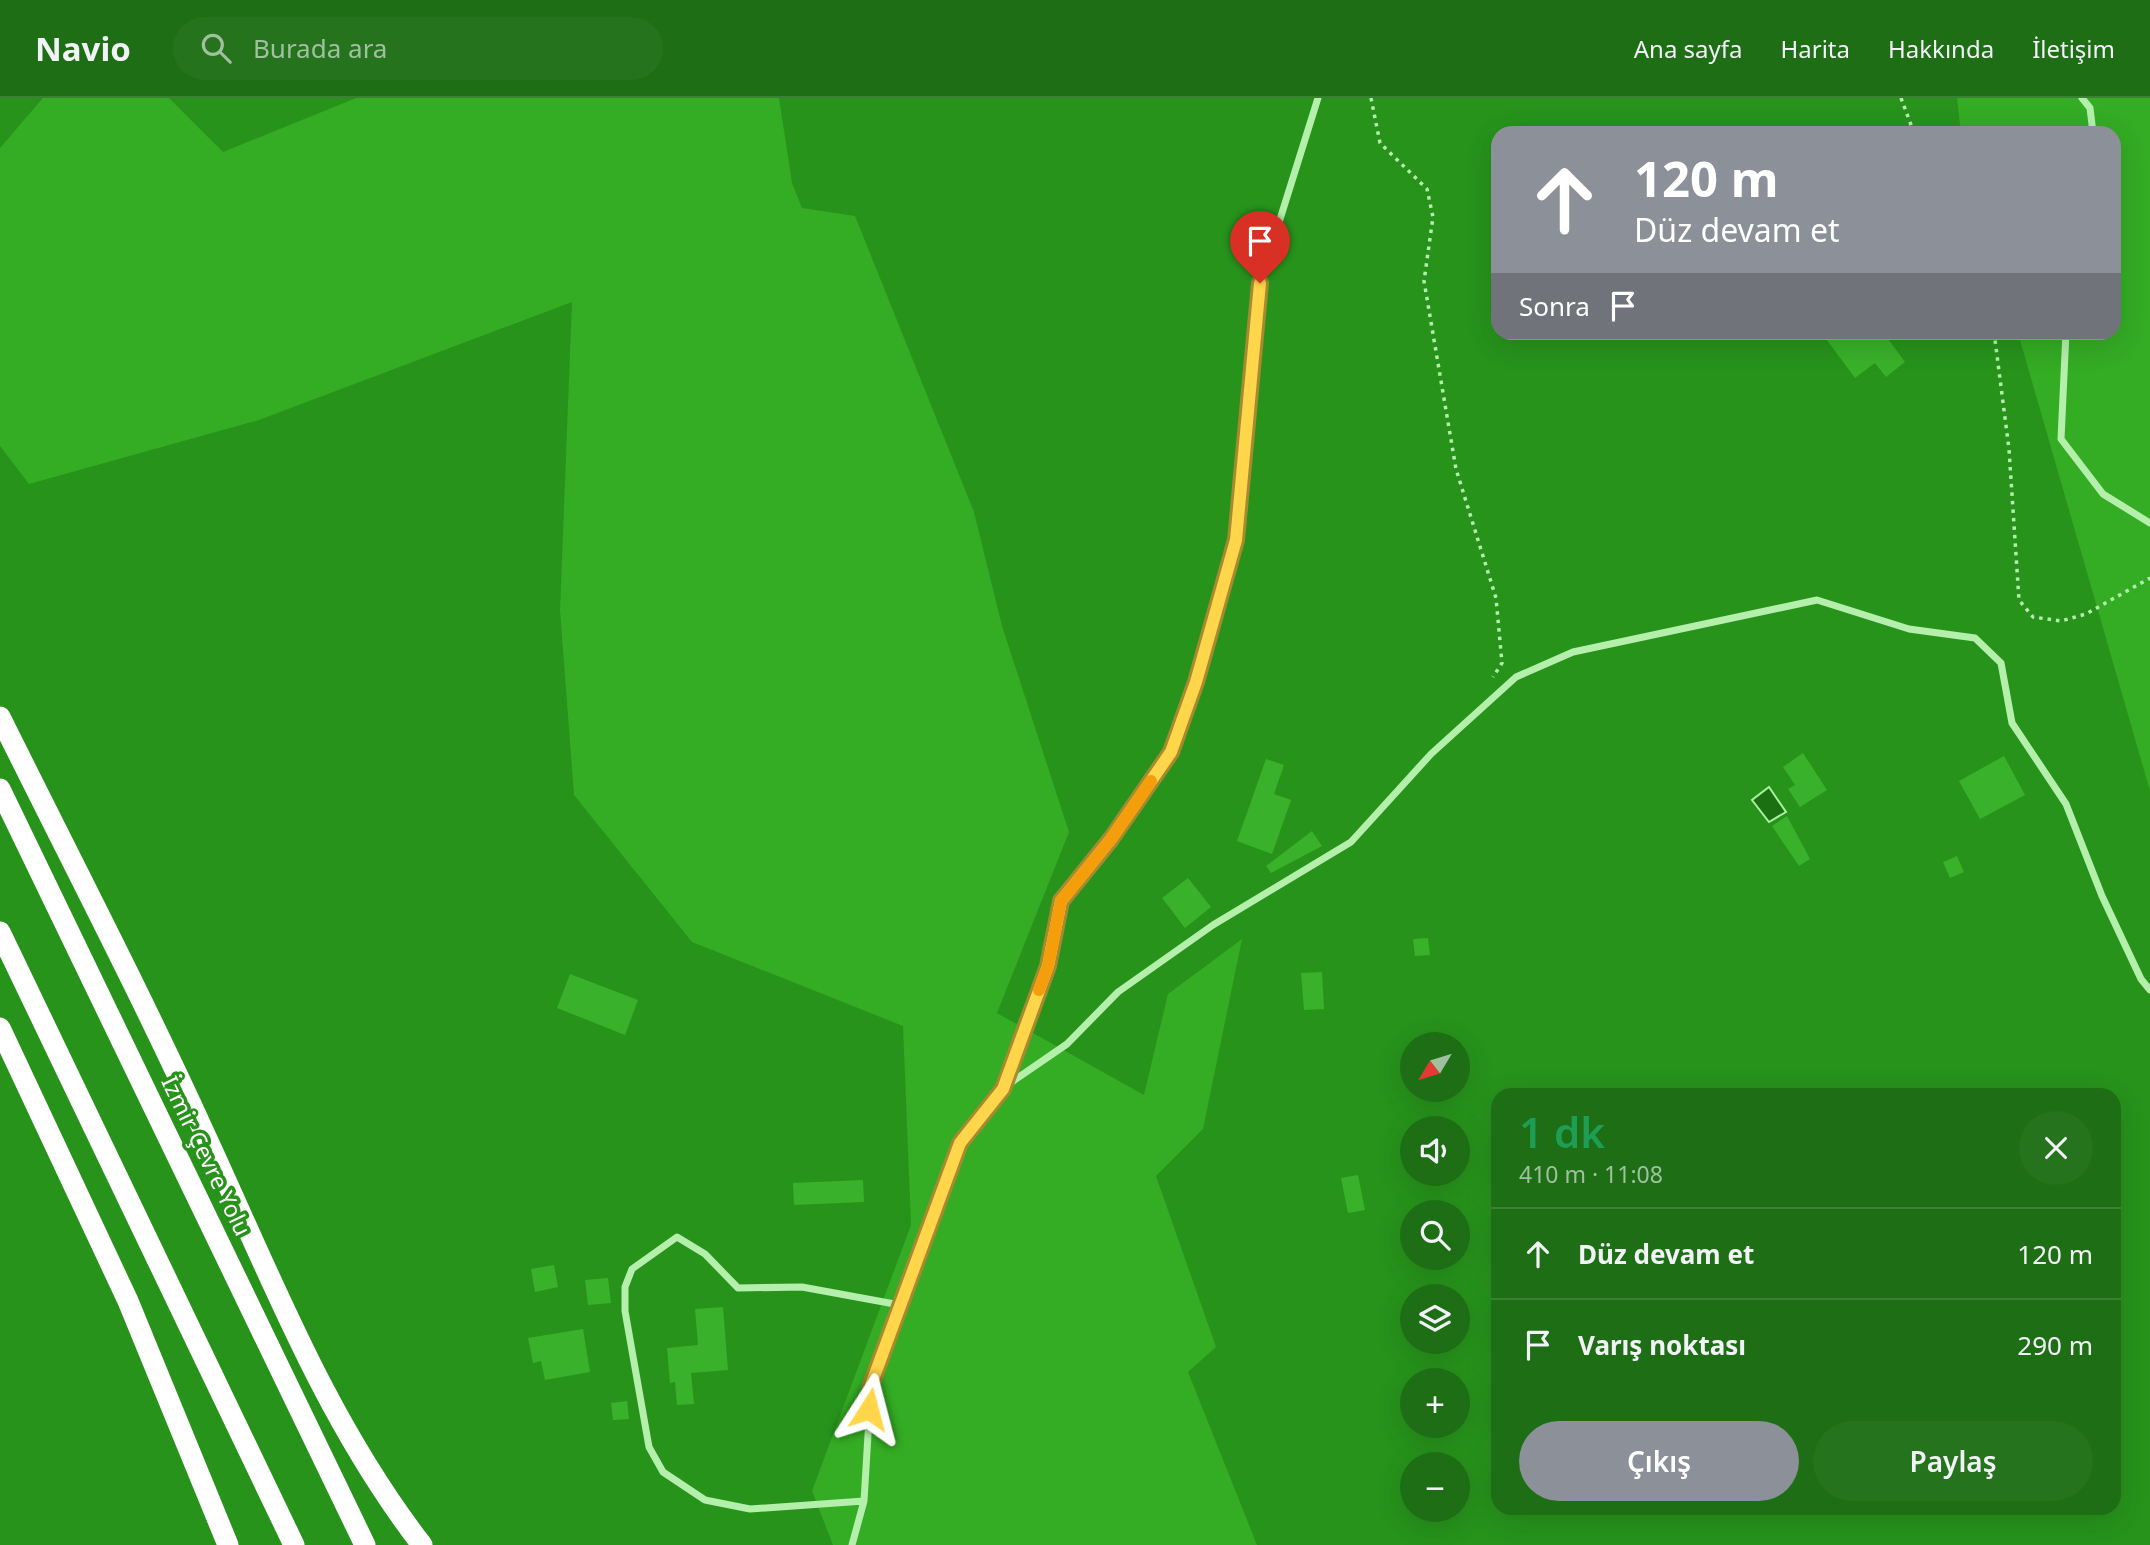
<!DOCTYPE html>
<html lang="tr">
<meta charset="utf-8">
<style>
:root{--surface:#1d6e14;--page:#25731d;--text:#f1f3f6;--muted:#a0c0a0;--line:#3b8134;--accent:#8c9099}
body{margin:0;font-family:"Noto Sans",sans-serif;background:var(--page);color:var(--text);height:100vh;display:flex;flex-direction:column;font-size:26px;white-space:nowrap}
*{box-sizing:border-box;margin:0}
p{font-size:23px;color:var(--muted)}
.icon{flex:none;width:38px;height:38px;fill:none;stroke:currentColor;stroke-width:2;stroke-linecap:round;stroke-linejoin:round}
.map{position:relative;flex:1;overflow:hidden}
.panel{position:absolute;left:1491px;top:990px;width:630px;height:427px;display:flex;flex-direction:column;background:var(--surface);border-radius:21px;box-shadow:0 7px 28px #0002}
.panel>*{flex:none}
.hud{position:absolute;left:1491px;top:28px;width:630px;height:214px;border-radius:21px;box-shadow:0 7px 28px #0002;background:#8c9099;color:#fff;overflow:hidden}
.needle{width:46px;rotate:232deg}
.buttons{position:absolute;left:1400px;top:934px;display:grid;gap:14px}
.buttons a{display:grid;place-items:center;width:70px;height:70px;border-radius:50%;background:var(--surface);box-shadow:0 7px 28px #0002;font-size:35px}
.pin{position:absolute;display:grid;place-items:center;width:60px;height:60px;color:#fff;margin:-72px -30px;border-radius:50% 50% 50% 0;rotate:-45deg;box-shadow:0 0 7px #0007}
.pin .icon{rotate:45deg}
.me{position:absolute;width:77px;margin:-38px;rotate:9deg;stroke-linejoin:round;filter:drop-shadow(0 0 5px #0008)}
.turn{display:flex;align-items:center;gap:24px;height:147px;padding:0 28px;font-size:32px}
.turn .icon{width:91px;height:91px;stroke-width:2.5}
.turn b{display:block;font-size:49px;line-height:60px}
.then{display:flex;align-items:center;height:66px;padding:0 28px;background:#0003;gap:14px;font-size:26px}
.round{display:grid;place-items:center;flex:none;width:74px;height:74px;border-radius:37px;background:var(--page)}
.overview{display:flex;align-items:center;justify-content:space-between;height:119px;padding:0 28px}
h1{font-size:42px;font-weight:600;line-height:52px;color:#1e9e55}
.primary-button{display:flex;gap:14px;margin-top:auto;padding:14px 28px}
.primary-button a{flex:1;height:80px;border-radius:42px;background:var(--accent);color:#fff;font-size:28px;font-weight:600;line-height:80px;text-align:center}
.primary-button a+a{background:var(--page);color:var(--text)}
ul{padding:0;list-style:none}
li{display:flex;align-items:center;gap:21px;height:91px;padding:0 28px;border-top:2px solid var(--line)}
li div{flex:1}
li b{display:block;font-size:26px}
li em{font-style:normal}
header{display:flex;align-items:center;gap:42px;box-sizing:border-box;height:98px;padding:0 35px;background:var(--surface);border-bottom:2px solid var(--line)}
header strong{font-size:33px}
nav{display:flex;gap:38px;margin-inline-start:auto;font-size:24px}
.search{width:490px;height:63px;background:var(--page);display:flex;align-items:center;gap:18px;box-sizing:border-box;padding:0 24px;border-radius:38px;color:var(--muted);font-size:26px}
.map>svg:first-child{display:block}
.green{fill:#34ac24}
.water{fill:#1b7112;stroke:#aaf19f;stroke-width:2}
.building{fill:#39b12a}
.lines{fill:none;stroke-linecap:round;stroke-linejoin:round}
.path{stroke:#b4efac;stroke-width:3.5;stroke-dasharray:3.5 5;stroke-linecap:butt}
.street{stroke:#b4efac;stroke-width:7}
.highway{stroke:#fff;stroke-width:21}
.route-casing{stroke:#a68a30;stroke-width:18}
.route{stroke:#ffd54a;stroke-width:12}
.slow{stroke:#f59e0b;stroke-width:12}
.labels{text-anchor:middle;stroke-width:7;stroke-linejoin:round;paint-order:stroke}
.street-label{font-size:23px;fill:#fff;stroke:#27931b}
</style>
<header>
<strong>Navio</strong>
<div class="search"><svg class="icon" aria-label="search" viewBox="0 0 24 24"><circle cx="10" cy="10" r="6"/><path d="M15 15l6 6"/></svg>Burada ara</div>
<nav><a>Ana sayfa</a><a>Harita</a><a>Hakkında</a><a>İletişim</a></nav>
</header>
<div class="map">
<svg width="2150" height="1447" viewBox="0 0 2150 1447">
<rect width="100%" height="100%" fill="#27931b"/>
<path class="green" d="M43 0H169L223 54 356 0H779L792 85 802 110 855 118 974 414 1002 528 1069 734 997 915 1144 997 1168 896 1242 841 1203 1031 1156 1078 1216 1249 1188 1274 1257 1447H833L812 1393 911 1127 903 928 692 844 574 697 560 512 572 204 259 322 29 386 0 348V50Z
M1957 0H2150V693L2018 235 2114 234V35H1961Z"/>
<path class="water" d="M1769 689 1786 714 1769 724 1752 702Z"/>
<path class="building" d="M1821 234H1883L1905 264 1886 279 1875 265 1855 280Z
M1803 655 1827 692 1800 709 1788 691 1795 687 1783 669Z
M2004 658 2025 697 1980 721 1959 683Z
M1266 661 1284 667 1274 696 1291 702 1272 756 1237 743Z
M1787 718 1810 761 1799 768 1772 728Z
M1312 733 1322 748 1271 775 1266 768Z
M1957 758 1964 774 1950 780 1943 764Z
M1188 780 1211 809 1185 830 1162 800Z
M1428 840 1430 857 1415 858 1413 841Z
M1322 874 1324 911 1304 912 1301 875Z
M570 876 638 902 625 937 557 910Z
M1358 1077 1365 1112 1348 1115 1341 1080Z
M863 1082 864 1104 794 1107 793 1085Z
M554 1167 558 1189 535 1194 531 1171Z
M608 1180 611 1205 588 1207 585 1182Z
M723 1209 728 1272 691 1275 694 1306 677 1307 675 1284 670 1285 667 1250 698 1247 695 1211Z
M583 1231 590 1274 545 1282 541 1263 533 1265 528 1240Z
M627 1303 629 1321 613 1322 611 1305Z"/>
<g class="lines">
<path class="path" d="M1371 0 1380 45 1427 91 1433 119 1424 183 1456 371 1496 500 1502 565 1493 579
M1901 0 1914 35
M1994 234 2009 351 2019 502 2033 519 2061 523 2086 516 2150 480"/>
<path class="street" d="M2082 0 2090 10 2093 35
M2066 234 2061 341 2103 396 2150 425
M1003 990 1067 946 1118 894 1213 827 1351 744 1431 656 1516 579 1573 554 1817 502 1909 531 1975 540 2001 565 2012 625 2066 706 2102 798 2141 881 2150 892
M864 1403 750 1411 705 1402 663 1374 649 1349 625 1213V1189L632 1171 677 1139 705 1156 738 1190 802 1189 900 1207
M852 1447 864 1403 871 1287 960 1045 1003 991 1048 868 1061 803 1110 741 1171 655 1196 584 1235 442 1260 185 1318 0"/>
<path class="highway" d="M0 619C68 756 139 892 203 1032 269 1174 325 1322 422 1447
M0 691 365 1447
M0 834 294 1447
M0 930 128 1203 228 1447"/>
</g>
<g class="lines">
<defs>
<path id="route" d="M869 1311 871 1287 960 1045 1003 991 1048 868 1061 803 1111 741 1171 654 1196 584 1236 442 1260 185"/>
</defs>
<use href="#route" class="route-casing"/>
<use href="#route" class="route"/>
<path class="slow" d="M1039 892 1048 868 1061 803 1111 741 1151 683"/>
</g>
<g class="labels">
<g class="street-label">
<text transform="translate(206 1058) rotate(64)" y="8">İzmir Çevre Yolu</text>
</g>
</g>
</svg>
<div class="buttons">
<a><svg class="needle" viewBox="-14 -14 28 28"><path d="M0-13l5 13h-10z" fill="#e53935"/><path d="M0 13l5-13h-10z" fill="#a0c0a0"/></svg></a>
<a><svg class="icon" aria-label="sound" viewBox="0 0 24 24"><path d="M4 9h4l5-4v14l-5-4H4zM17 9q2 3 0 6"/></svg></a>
<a><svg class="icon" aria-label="search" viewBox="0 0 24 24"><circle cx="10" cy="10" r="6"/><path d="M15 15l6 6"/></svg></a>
<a><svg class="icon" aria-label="layers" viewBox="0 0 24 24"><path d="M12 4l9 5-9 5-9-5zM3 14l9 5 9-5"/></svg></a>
<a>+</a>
<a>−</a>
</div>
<div class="pin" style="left:1260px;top:185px;background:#d93025"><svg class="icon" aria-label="arrive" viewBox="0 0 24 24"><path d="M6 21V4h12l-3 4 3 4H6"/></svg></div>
<svg class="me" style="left:869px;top:1311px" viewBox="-20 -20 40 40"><path d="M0-17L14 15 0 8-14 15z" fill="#ffd54a" stroke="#fff" stroke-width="4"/></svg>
<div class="hud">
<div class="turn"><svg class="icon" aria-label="ahead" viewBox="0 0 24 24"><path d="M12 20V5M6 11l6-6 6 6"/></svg><div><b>120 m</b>Düz devam et</div></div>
<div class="then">Sonra<svg class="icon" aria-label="arrive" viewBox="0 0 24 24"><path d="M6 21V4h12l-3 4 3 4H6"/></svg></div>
</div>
<section class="panel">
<div class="overview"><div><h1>1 dk</h1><p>410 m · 11:08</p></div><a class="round"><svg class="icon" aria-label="close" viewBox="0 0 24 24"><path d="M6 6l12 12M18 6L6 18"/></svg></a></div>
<ul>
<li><svg class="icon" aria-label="ahead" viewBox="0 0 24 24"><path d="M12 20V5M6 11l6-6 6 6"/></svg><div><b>Düz devam et</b></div><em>120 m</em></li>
<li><svg class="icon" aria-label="arrive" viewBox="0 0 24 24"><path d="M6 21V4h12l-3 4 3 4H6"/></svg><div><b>Varış noktası</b></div><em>290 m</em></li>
</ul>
<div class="primary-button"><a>Çıkış</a><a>Paylaş</a></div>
</section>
</div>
